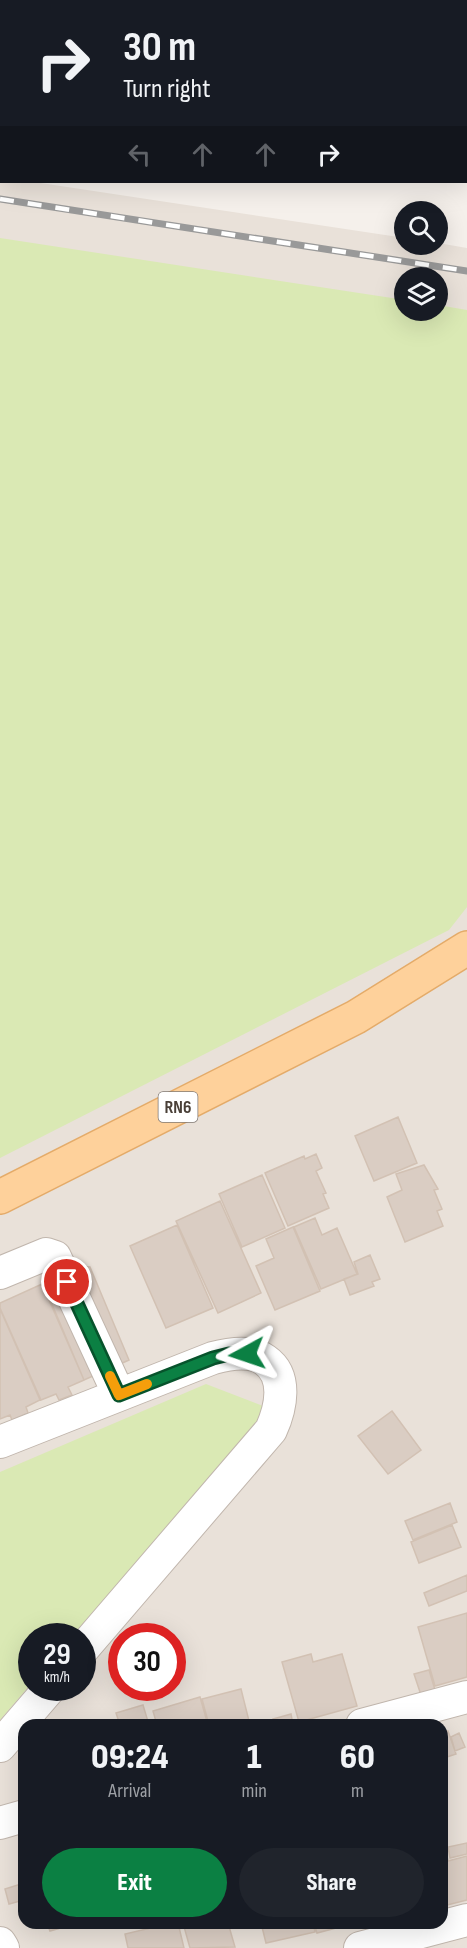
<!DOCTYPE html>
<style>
:root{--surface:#171b24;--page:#20242c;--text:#f1f3f6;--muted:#9ea1a6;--accent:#0b8043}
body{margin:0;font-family:"Sofia Sans Condensed",sans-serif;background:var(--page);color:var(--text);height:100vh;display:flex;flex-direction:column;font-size:22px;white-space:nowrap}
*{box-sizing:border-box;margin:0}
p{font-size:20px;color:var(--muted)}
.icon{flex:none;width:33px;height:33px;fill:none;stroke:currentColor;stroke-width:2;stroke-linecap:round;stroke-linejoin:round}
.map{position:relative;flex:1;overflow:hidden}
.sheet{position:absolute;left:18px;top:1719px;width:430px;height:210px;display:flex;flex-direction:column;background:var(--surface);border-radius:18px;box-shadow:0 6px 24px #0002}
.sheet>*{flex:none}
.banner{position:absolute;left:0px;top:0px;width:468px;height:183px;box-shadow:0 6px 24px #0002;background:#171b24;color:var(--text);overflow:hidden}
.fabs{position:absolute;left:394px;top:201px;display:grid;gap:12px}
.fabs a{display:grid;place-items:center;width:54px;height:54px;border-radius:50%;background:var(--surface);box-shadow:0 6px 24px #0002;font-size:30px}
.speed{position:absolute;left:18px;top:1623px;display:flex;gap:12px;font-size:30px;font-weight:700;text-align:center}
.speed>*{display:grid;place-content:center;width:78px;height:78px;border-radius:50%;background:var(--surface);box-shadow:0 6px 24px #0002;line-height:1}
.speed small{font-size:15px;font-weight:400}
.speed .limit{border:9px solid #d22;background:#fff;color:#111}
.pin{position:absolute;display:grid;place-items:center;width:51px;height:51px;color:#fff;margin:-26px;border:3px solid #fff;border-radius:50%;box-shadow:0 2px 6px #0007}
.me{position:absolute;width:66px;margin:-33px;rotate:265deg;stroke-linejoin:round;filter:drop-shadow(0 0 4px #0008)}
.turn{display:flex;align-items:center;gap:21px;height:126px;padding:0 24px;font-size:27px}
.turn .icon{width:78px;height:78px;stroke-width:2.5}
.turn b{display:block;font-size:42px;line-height:51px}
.lanes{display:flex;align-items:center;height:57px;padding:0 24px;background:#0003;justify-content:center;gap:30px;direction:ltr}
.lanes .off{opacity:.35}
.eta{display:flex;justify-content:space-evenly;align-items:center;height:102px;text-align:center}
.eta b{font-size:36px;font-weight:800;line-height:42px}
.primary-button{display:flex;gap:12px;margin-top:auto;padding:12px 24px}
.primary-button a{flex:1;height:69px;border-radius:36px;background:var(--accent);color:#fff;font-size:24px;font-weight:800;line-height:69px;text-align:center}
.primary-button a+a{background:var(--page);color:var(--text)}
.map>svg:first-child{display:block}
.residential{fill:#e9e1d9;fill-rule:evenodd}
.green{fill:#dae9b4}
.building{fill:#dacdc3;stroke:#d2c1b3;stroke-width:1.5}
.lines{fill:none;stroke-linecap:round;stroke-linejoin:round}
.street-casing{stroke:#c1b6ad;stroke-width:34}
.primary-casing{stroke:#e4ab69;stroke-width:36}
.street{stroke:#fff;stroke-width:32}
.primary{stroke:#fed19b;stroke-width:33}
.rail-casing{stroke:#999;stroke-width:7}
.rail{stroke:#fff;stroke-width:4.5;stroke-dasharray:14;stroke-linecap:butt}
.route-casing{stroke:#07532c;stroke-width:15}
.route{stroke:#0b8043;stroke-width:10}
.slow{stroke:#f59e0b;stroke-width:10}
.labels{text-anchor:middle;stroke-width:4.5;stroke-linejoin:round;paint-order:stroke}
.shield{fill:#fff;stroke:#807974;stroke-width:1.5}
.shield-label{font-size:18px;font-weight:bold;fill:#4a4038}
</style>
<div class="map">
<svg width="467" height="1948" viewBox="0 0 467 1948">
<rect width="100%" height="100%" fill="#f5f0eb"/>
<path class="residential" d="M0 176 2 182H34L405 238V244L438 243 467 248V1948H0ZM405 278H438V310H405ZM32 1636H82V1688H32ZM122 1636H172V1688H122ZM24 1725H442V1923H24Z"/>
<path class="green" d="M0 238 405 300V310H438V305L467 310V907L449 930 0 1158Z
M206 1384 271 1409 72 1636H32L31 1684 0 1720V1472Z"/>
<path class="building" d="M398 1117 417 1163 374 1181 355 1136Z
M316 1154 322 1168 316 1171 326 1193 323 1194 329 1208 288 1226 265 1173 304 1156 305 1159Z
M424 1165 438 1189 434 1190 442 1209 437 1211 443 1226 405 1242 387 1197 402 1190 396 1174Z
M262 1175 285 1228 242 1247 219 1194Z
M220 1201 261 1293 218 1313 176 1221Z
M315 1218 322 1235 337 1228 357 1274 321 1289 294 1227Z
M177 1225 213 1308 166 1328 130 1246Z
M293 1227 320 1291 275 1310 256 1266 274 1258 266 1239Z
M370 1255 380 1279 372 1282 374 1286 350 1295 344 1279 358 1274 354 1262Z
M78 1266 90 1267 129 1360 84 1380 43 1283Z
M42 1284 84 1380 68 1387 72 1395 59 1400 56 1394 41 1400 0 1308V1303Z
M0 1309 40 1400 26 1407 28 1413 12 1420 10 1415 0 1419Z
M392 1411 421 1450 388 1474 358 1436Z
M450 1503 457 1522 413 1540 405 1521Z
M452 1525 461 1547 419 1563 411 1542Z
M467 1575V1591L429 1606 424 1593Z
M467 1613V1677L435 1686 418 1627Z
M311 1654 313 1662 342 1654 357 1706 299 1722 282 1662Z
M429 1670 438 1700 424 1704 414 1674Z
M241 1689 250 1725H209L202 1699Z
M200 1697 208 1725H157L153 1711Z
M143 1705 149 1725H120L116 1713Z
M291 1714 293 1725H275L273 1719Z
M448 1731 456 1754 444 1758 442 1733Z
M459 1733 465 1747 455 1751 451 1737Z
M443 1839 448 1861 467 1856V1900L443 1906Z
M467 1843V1854L450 1858 448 1847Z
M24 1883V1900L9 1904 5 1889Z
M47 1923H78L50 1931Z
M172 1923H178L184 1948H128L125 1934Z
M183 1923H228L235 1947 190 1948Z
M261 1923H313L315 1932 266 1943Z
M314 1923H355L317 1933Z"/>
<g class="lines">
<defs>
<path id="street" d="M0 1273 46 1254 55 1257 119 1395
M0 1442 213 1358C228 1354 251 1350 265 1360 288 1376 281 1408 271 1430L82 1650
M362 1725 467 1697
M0 1746 50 1688
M0 1823 24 1816
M0 1943 3 1948
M360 1948 467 1920"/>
<path id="primary" d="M0 1197 356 1017 467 948"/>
</defs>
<use href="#street" class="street-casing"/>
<use href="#primary" class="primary-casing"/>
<use href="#street" class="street"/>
<use href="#primary" class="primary"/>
<defs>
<path id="rail" d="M0 199 467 271"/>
</defs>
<use href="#rail" class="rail-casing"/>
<use href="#rail" class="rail"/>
</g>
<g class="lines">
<defs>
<path id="route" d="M67 1282 119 1395 213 1358 229 1354H247"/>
</defs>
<use href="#route" class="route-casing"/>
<use href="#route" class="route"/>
<path class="slow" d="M110 1376 119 1395 147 1384"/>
</g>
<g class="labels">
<rect class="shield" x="158.5" y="1092" width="39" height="30" rx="4.5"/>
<g class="shield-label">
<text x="178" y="1113">RN6</text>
</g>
</g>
</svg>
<div class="fabs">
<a><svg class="icon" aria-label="search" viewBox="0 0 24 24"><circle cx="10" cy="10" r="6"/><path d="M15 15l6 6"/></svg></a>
<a><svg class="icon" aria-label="layers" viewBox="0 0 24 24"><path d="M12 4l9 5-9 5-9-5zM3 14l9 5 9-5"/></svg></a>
</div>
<div class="speed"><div>29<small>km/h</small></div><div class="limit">30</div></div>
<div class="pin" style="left:67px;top:1282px;background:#d93025"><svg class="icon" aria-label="arrive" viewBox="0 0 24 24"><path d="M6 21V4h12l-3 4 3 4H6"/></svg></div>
<svg class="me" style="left:247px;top:1354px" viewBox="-20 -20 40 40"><path d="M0-17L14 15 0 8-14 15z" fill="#0b8043" stroke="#fff" stroke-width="4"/></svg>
<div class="banner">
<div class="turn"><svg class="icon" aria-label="right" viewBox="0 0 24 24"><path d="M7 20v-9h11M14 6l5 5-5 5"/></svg><div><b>30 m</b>Turn right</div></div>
<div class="lanes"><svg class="icon off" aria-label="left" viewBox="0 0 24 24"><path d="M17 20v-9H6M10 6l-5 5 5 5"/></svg><svg class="icon off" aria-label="ahead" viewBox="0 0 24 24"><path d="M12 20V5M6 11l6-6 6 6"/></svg><svg class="icon off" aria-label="ahead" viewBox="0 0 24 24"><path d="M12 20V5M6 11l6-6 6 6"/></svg><svg class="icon" aria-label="right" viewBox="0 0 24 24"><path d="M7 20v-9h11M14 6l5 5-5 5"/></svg></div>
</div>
<section class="sheet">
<div class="eta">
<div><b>09:24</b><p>Arrival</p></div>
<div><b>1</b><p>min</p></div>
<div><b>60</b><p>m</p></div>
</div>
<div class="primary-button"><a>Exit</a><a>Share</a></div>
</section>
</div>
